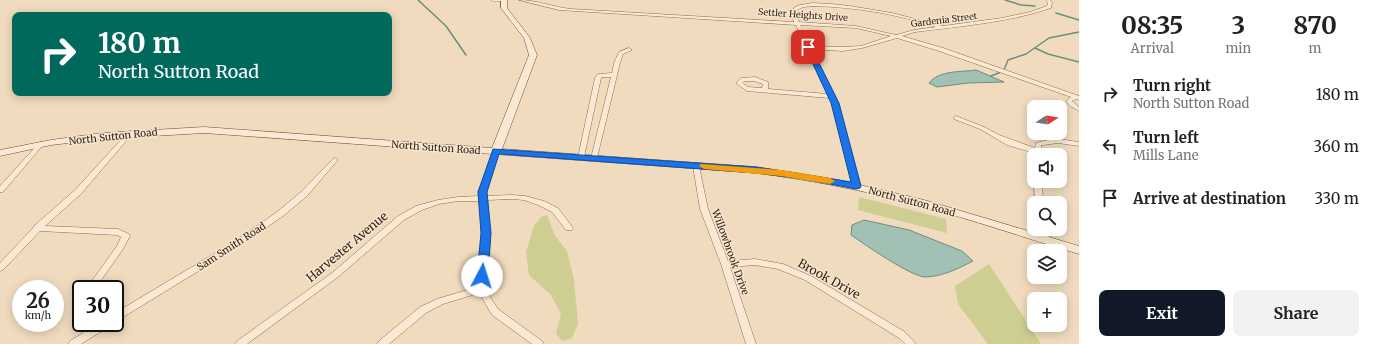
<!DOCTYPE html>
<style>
:root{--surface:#fff;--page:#f2f2f2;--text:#222;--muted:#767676;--accent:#111827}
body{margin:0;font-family:Merriweather,serif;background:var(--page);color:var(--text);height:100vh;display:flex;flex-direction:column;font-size:15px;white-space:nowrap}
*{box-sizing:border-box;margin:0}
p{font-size:13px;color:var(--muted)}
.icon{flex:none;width:22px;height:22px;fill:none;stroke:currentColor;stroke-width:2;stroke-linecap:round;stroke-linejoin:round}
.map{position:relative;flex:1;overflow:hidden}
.sheet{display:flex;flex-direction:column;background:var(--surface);width:300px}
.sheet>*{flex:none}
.hud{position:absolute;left:12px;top:12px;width:380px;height:84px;border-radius:8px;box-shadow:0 2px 10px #0003;background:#00695c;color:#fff;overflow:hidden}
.needle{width:26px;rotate:78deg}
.fabs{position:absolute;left:1027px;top:100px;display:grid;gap:8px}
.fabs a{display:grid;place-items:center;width:40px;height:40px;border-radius:8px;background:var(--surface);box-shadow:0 2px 10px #0003;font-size:20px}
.speed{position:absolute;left:12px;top:280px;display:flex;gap:8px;font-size:20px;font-weight:700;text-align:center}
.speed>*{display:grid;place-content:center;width:52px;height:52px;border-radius:50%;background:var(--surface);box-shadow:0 2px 10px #0003;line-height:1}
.speed small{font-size:10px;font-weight:400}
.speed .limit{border:2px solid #111;border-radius:6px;background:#fff;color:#111}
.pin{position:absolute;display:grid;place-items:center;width:34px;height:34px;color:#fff;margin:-17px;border-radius:8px;box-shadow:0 2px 6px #0006}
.me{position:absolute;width:44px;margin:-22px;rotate:5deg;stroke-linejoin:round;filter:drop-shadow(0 0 3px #0008)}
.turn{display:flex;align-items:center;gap:14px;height:84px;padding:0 20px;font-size:18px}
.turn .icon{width:52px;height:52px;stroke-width:2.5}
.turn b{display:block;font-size:28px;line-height:34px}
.eta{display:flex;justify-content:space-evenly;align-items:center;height:68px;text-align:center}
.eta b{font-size:24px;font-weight:700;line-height:28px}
.button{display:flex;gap:8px;margin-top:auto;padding:8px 20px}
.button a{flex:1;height:46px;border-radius:8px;background:var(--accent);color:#fff;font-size:16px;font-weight:700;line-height:46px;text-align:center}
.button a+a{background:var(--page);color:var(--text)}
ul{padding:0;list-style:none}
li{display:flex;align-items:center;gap:12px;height:52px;padding:0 20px}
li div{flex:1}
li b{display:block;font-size:15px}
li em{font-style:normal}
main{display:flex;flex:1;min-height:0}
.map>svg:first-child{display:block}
.green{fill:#cecd92}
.water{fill:#a2c1b4;stroke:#698f81}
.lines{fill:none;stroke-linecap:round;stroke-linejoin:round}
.stream{stroke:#698f81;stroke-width:1.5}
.street-casing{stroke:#896b56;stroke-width:1}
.secondary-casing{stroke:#6a4c3a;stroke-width:1}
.street{fill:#fae9d2;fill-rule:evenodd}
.secondary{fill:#fae9d2;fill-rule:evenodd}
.route{fill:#1a73e8;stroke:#114b97}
.slow{fill:#f59e0b}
.labels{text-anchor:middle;stroke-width:3;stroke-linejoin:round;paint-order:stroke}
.far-street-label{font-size:9px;fill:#37251b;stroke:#f7e6ce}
.street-label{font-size:10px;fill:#37251b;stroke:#f7e6ce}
.near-street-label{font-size:12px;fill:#37251b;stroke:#f7e6ce}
</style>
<main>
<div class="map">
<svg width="1079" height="344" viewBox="0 0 1079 344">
<rect width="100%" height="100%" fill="#f0dbbe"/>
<path class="green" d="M859 197 946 219 947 233 858 210Z
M547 215 555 236 567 251 574 280 578 324 572 338 563 341 556 334 561 314 551 295 529 275 526 252 534 226 541 217Z
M989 264 1041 344H988L958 304 955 286Z"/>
<path class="water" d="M976 70 1004 82 968 83 937 87 929 83C939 70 962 72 976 70Z
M864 220 909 230 962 251 973 261C957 269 944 276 926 277 913 278 864 244 851 235L852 225Z"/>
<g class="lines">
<path class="stream" d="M418 0 446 26 466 55
M1005 0 1021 5 1035 6
M1056 13 1079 20
M1035 48 1048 54 1079 62
M1004 70 1008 60 1026 54 1049 38 1079 32
M991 76 1001 72"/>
<defs>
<path id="street" d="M491 0H502C500 2 493 2 491 0Z
M519 0C536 0 553 7 571 9L794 22 791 12 795 7 800 5 813 3 831 4 850 6 892 13 943 26 1002 18 1030 12 1047 6 1048 3 1046 0H1050L1052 3 1051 8C1007 23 960 26 915 32L902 36 943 48 1079 96V100L1076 99 1072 101 1079 107V111L1070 106 1066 101 1071 97 939 51 897 38 862 48 843 51 812 49 838 103 860 186 856 188 852 186 832 103 829 98 747 91 736 83 741 78 755 77 768 82V89L828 94 796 25 559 10ZM813 6C855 7 897 14 936 27L914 30 896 35 856 26 799 22 795 12C801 6 806 7 813 6ZM800 25 856 28 891 36 861 46 843 47 810 46ZM744 81H754L763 84 762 88 748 87 742 83Z
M629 48 632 50 623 54 620 63 597 158 594 160 591 158 611 77H602L601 78 584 157 583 158H579L578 157 595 78 598 74 612 73 614 63 619 52Z
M956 116 984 127 999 135 1035 148 1036 143 1048 140 1058 139 1079 142V146L1058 143 1043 145H1041V155H1035V153L1031 152 1007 145 980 129 954 119 953 118 954 117Z
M130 131 132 132 133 133 132 134 81 194 45 226 118 229 129 234 130 236 123 249 95 289H86L117 246 121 237 117 235 40 231 3 270 0 271V263L33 228 34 226 75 190 128 132Z
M41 142 44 144 43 145 3 192H0V186L39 143Z
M496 149 499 151 486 192V196L512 195 525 196 544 201 558 208 573 228 572 230H566L552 212 538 205 524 200 512 199 487 200 490 233 485 289 498 309 542 341 544 344H532L492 315 479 293 443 304 426 313 389 344H377L379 341 420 307 437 299 477 287 482 233 479 201H458L439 204 422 210 404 220 338 277 247 344H235L237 341 332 273 398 216 416 206 438 200 458 197 479 196 478 192 493 151Z
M335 158 338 160 337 161 307 196 283 216 238 247 115 322V313L232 243 277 212 301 192 333 159Z
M696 164 699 166 708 209 728 261 755 259 783 264 811 276 905 332 916 344H905L899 338 805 280 778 269 755 265 730 267 756 344H746L721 264 700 209 693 166Z
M1034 181H1042L1043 203H1035Z
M1040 229H1048L1049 239 1048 241H1042Z
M81 304V323H88L90 329 99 323H112L110 326 81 344H68L70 341 83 333C78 323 73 316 78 305Z"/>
<path id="secondary" d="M501 0H507V8L530 38 537 55 502 149 756 167 797 173 839 180 924 200 1079 246V254C1025 238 971 219 917 205 864 190 810 180 756 173L204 133 102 139 51 145 0 156V150L51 140 102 133 204 127 492 148 529 55 524 38 501 8Z"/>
</defs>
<use href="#street" class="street-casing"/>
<use href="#secondary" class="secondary-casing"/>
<use href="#street" class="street"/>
<use href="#secondary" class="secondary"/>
</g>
<path class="route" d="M806 45 811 47 839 103 861 186 860 188 856 189 804 179 756 173 499 154 487 192 491 233 488 276 486 278H478L477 276 481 233 478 192 493 149 756 167 851 182 831 103 805 47Z"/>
<path class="slow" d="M701 164 781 170 830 178 835 181 830 184 781 176 704 169 699 166Z"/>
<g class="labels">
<g class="far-street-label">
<text transform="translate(803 15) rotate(4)" y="3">Settler Heights Drive</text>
<text transform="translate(944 20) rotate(-7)" y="3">Gardenia Street</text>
</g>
<g class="street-label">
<text transform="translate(113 136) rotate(-6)" y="4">North Sutton Road</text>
<text transform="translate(436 147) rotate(4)" y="4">North Sutton Road</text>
<text transform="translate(912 201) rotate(15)" y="4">North Sutton Road</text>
<text transform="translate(231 246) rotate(-33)" y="4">Sam Smith Road</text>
<text transform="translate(731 252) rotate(70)" y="4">Willowbrook Drive</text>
</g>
<g class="near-street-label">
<text transform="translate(347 247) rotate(-40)" y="4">Harvester Avenue</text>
<text transform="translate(829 279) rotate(29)" y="4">Brook Drive</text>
</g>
</g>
</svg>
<div class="fabs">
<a><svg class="needle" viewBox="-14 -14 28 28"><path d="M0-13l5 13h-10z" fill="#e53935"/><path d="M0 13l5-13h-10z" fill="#767676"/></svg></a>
<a><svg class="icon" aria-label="sound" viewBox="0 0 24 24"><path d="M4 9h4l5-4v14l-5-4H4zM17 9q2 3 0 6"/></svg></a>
<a><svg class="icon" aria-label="search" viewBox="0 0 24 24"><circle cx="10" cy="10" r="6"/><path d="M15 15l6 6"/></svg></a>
<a><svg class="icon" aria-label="layers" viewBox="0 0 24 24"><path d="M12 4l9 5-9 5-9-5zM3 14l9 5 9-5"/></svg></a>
<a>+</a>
</div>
<div class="speed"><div>26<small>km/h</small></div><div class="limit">30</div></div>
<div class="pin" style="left:808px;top:47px;background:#d93025"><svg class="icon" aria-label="arrive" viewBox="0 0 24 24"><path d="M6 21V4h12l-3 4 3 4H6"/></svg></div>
<svg class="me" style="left:482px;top:276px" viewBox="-20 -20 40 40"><circle r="19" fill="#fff"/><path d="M0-13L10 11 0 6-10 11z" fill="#1a73e8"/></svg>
<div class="hud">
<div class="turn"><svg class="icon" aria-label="right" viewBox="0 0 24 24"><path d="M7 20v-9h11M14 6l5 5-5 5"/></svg><div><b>180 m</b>North Sutton Road</div></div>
</div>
</div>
<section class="sheet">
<div class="eta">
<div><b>08:35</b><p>Arrival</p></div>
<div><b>3</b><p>min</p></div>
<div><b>870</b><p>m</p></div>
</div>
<ul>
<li><svg class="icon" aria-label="right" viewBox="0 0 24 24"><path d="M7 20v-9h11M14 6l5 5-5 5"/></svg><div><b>Turn right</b><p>North Sutton Road</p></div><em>180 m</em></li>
<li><svg class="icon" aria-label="left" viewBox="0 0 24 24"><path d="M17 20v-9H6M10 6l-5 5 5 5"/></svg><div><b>Turn left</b><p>Mills Lane</p></div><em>360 m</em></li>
<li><svg class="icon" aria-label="arrive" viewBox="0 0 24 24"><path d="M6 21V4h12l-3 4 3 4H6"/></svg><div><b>Arrive at destination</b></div><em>330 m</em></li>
</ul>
<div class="button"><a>Exit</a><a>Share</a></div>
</section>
</main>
